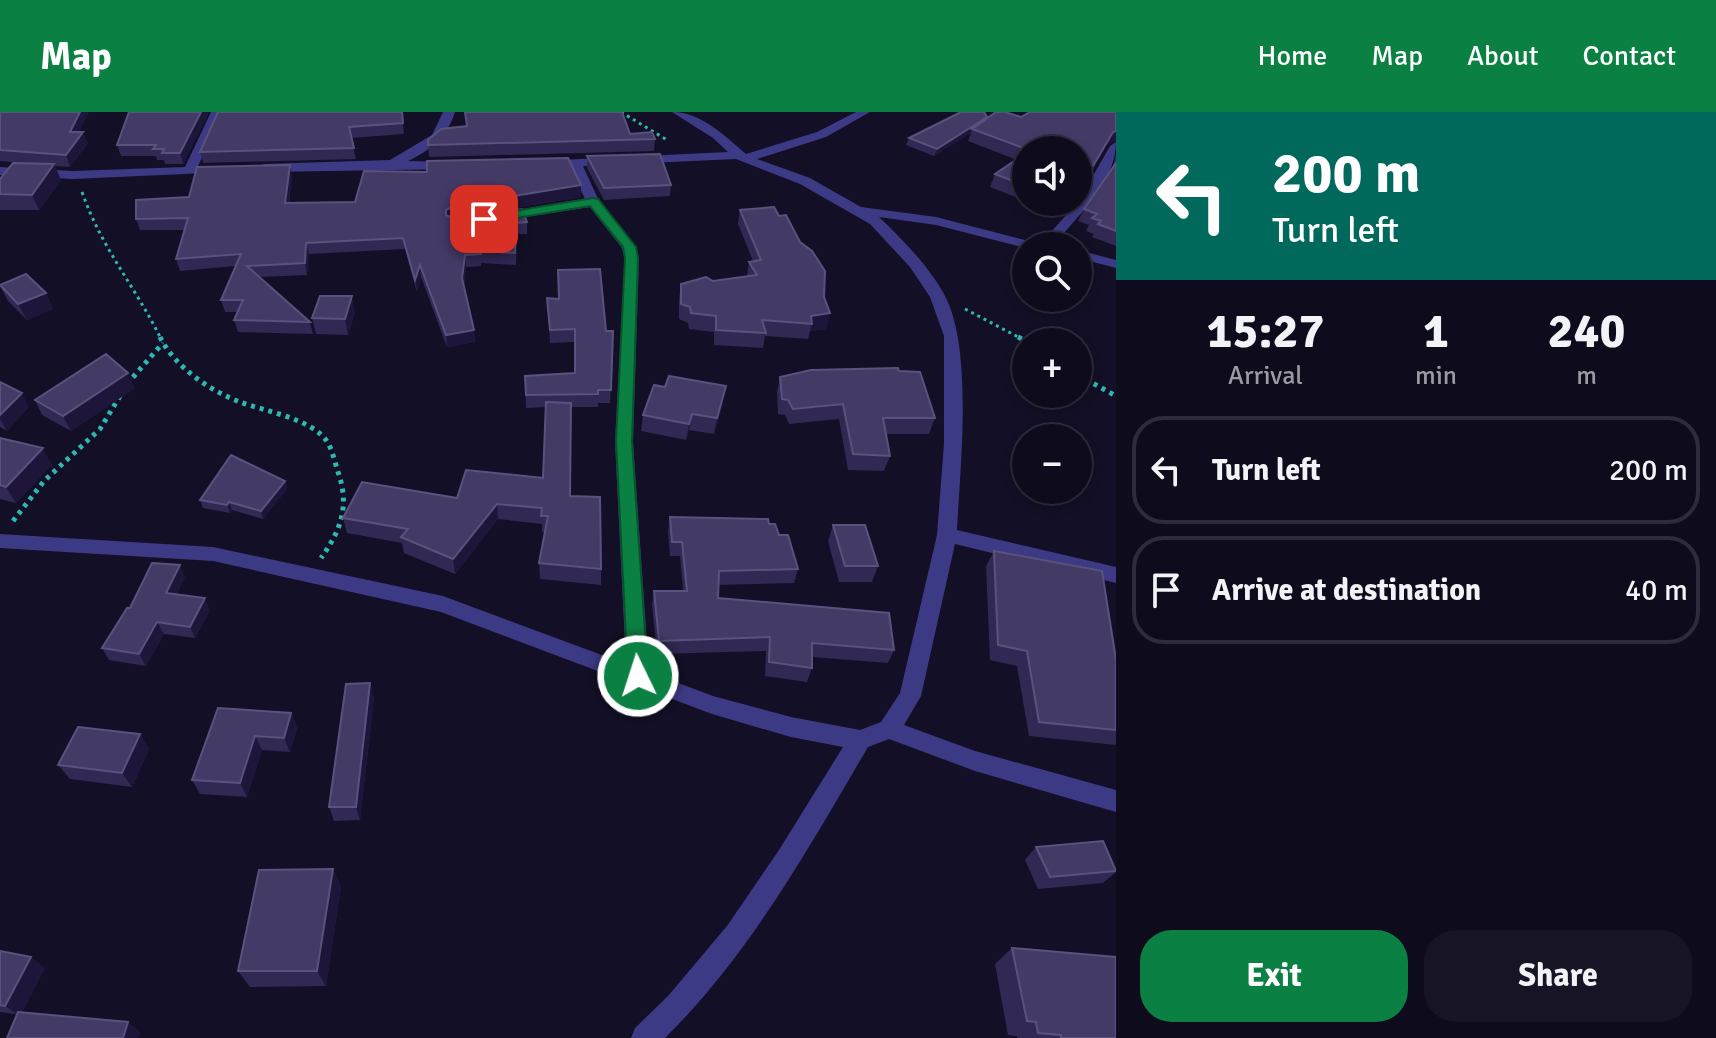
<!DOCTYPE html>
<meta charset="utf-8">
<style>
:root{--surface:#0e0b1c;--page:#171425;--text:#f1f3f6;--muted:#9b9ba3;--line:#2e2b3b;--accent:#0b8043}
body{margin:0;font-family:Signika,sans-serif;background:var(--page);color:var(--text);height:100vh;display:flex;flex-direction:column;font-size:30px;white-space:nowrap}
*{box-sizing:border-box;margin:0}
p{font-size:26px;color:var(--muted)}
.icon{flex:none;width:44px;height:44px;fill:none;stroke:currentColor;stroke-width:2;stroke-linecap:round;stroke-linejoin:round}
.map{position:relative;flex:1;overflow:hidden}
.side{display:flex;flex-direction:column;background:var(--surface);width:600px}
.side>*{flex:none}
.guide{background:#00695c;color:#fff;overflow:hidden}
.buttons{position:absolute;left:1012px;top:24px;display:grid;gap:16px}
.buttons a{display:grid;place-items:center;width:80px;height:80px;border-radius:50%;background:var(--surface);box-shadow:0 4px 12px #0003,0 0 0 2px var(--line);font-size:40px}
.pin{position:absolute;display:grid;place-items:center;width:68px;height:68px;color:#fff;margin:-34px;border-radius:16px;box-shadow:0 4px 12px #0006}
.me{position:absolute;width:88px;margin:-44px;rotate:356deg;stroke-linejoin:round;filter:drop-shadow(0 0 6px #0008)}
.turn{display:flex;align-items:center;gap:28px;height:168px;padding:0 24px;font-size:36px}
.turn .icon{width:104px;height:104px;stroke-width:2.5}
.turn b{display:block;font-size:56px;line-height:68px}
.eta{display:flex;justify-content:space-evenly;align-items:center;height:136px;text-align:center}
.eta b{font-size:48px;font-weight:800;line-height:56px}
.cta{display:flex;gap:16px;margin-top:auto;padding:16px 24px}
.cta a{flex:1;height:92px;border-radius:32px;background:var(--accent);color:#fff;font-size:32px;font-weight:800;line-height:92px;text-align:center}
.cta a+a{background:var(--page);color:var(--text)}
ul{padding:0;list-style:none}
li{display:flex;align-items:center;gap:24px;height:108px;margin:0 16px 12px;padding:0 8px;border:4px solid var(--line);border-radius:32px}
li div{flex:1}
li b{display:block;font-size:30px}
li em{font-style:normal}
header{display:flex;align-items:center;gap:48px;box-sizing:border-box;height:112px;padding:0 40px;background:var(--accent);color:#fff}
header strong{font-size:38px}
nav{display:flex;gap:44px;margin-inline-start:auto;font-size:28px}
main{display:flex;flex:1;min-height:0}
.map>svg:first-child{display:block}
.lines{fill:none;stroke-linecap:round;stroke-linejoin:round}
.path-far1{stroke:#2fb8b0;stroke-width:3;stroke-dasharray:3 4;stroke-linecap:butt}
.path{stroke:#2fb8b0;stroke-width:5;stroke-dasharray:4 5;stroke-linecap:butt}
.minor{fill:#3d3a85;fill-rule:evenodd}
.wall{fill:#312854}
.shaded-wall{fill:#1d163a}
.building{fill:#433a66;stroke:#5a527e;stroke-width:2}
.route{fill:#0b8043;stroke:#07532c;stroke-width:2}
</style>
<header>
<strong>Map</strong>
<nav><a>Home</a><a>Map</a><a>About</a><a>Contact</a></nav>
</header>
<main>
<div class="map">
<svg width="1116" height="926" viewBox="0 0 1116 926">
<rect width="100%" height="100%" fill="#130f26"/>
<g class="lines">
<path class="path-far1" d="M621 0 667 28
M82 80C102 137 135 174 161 227
M965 197 1022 227"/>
<path class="path" d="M160 225C174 254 210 279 240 290 264 299 314 307 328 331 333 340 335 351 338 360 350 394 341 418 321 446
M1018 225 1028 230
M1078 263 1116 284
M127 272 163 231
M13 409 44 369 100 317 120 284"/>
<path class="minor" d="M211 0H223L198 54H229V60L73 67 0 63V55L73 59 185 55Z
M443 0H455C447 25 431 38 408 49L452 50 457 51V57L264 60 258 56 264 52 390 48 432 23Z
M672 0C701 0 725 24 746 42L817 20 856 0H870L826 25 757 47 810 66 861 95 936 105 1040 132 1078 90 1110 34 1116 30C1116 71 1077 104 1053 134L1026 136 936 113 879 105C903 128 931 156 946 186 973 241 960 356 957 418L1116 455V471L955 432 921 584 904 613 975 639 1116 678V700L975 659 889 627 868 635C808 737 750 842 665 926H631L635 916 668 884 727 814 779 738 843 635 791 625 712 602 441 500 213 449 0 436V422L213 435 443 484 626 552 615 330 625 146 622 136 590 95 499 109 492 105 499 101 585 87 570 55H539V49L728 40 713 26ZM736 47 800 72 870 112 910 155 930 185 944 224V331L937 423 900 581 881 610 860 618 791 605 713 584 649 560 633 330 639 146 634 132 599 89 583 54Z
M1078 138 1116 148V156L1078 146Z"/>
</g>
<path class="wall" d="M0 0 80 20 88 31 70 55 55 54 61 68 39 98H0V67L30 52 0 49Z
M129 0H209L183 52H165L164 48H157L156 44H121L117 33Z
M402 0 404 22 351 26 356 47 203 51 200 40Z
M986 7 1107 33 1078 84V38H1026V89L990 75 995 62 1017 48 968 29 971 21 934 44 906 33 909 26Z
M630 22 655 27 654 39 429 45 428 33Z
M1116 41V134L1092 125 1094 122 1086 119 1089 113 1078 109 1084 97 1113 55Z
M587 44 671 73 670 84 604 88 587 56Z
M292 64 289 91 581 85 453 106 527 110V122H517L516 153 481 151V154L466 155 464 173 474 218 475 230 447 235 421 165 417 180 405 137 309 142 307 163 260 165 310 210 313 222 238 220 234 208 238 200H225L221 188 235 154 180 159 176 147 185 118H140L136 107 189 85Z
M1029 90H1074L1062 103Z
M740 98 824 185 830 201 826 217 810 219 808 227 765 224 763 236 714 233V220L689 217 688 211 679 207V187L681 172 713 169 747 164 749 150 753 149 738 112Z
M0 174 46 181 53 197 27 208 8 189Z
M547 186 606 219H613L610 291H598V295H571L570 384 601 457V473L540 467 539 451 545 420H542V412L498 407 455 462 404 441 402 431 347 421 343 406 457 386 543 366 546 295 526 296 525 264 575 261 574 230 550 231Z
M355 200 348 223 316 222 312 206Z
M899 259 935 306 929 322H886L890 344 884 359 848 358 839 307 789 312 785 303 778 302 777 280 780 265Z
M0 270 29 295 7 319 0 315Z
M135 276 71 319 42 303 35 288Z
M723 291 714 322 689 318 686 328 641 319 643 303Z
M0 326 52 353 16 391 0 387Z
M285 369 287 377 263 407 232 398 230 401 203 396 200 388Z
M670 405 769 412 779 423 798 457 794 471 718 473V486L894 538 888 551 812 545V556L807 570 765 564 766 539 657 542 652 493 654 479H683L680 444H670L668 419Z
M833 413 878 454 872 470H839L828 429Z
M994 439 1116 548V633L1029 624 1017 554 990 548 986 454Z
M185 465 177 482 210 498 195 526 164 522 146 554 109 548 102 536 130 496Z
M370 571 374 586 360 708 334 709 329 695Z
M218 596 291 601 297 616 290 640 262 638 247 685 200 682 192 668Z
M140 622 149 637 132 675 70 667 58 653Z
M1036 735 1116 757V760L1103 771 1038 777 1025 748Z
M333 757 341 775 326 874 250 875 238 859Z
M1012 836 1116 926H1017V924L1008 923 995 852Z
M0 839 45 856 22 900 140 920 0 900Z"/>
<path class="shaded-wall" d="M80 0H89L74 31 70 20Z
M201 0H209L183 52 180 41Z
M987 5 984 13 972 17 971 21 934 44 937 37Z
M1116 19V29L1107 33 1078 84V79L1113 20Z
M83 20 88 31 70 55 66 43Z
M54 52 61 68 39 98 32 83Z
M290 53 292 64 287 103 285 91Z
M581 73V85L456 105 448 109 446 98 454 94Z
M1068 90H1074L1062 103Z
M306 131 309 142 307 163 305 151Z
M465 143 466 155 463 178 462 166Z
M420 153 421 165 417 180 415 168Z
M46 181 53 197 27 208 18 192Z
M352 184 355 200 348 223 345 207Z
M830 201 826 217 810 219 812 212 811 204Z
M474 218 475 230 447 235 446 223Z
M128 261 135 276 71 319 63 304Z
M726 274 723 291 714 322 717 306Z
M22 281 29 295 7 319 0 307V303Z
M692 302 689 318 686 328 689 312Z
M43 336 52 353 16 391 6 375Z
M285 369 287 377 263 407 261 399Z
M229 390 232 398 230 401 227 393Z
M497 392 498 407 455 462 453 447Z
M180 453 185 465 172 493 166 481Z
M205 486 210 498 195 526 190 515Z
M157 510 164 522 146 554 139 542Z
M370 571 374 586 360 708 356 695Z
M291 601 297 616 290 640 284 626Z
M140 622 149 637 132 675 122 661Z
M255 624 262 638 247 685 240 671Z
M333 757 341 775 326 874 317 859Z
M31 845 45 856 20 904 5 894Z
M128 910 140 920 138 926H123Z"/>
<path class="building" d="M0 0H80L70 20H83L66 43 0 38Z
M129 0H201L180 41H162L164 37H153L156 33H117Z
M218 0H402L403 11 349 15 354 36 200 40Z
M465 0H622L630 22 652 20 655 27 428 33V28L441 17 467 14Z
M961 0H984L987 5 937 37 909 26Z
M996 0H1005L1021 5 1030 0H1116V19L1113 20 1078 79V38H1029L972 17Z
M1026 41V74L995 62Z
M660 42 671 73 604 76 587 44Z
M568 46 581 73 454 94 446 98V103L455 107 522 97 527 110 516 111 515 141 480 139 481 142 465 143 462 166 474 218 446 223 420 153 415 168 403 126 306 131 305 151 247 154 310 210 234 208 243 188H221L241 142 176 147 188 106 136 107V88L189 85 197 55 290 53 285 91 355 90 364 59 427 60V49Z
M13 51 54 52 32 83 0 82V67Z
M1116 51V119L1098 112 1101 109 1092 106 1097 102 1084 97Z
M774 95 779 104 786 103 800 130 812 139 825 159 824 185 830 201 811 204 812 212 762 208 766 221 716 218V204L691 201 690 195 681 192V172L706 165 713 169 757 163 749 150 761 148 740 98Z
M600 157 606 219H613L611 278H598V282L526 283 525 264 575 261V217L550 218 547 186 559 187 558 158Z
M26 162 46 181 18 192 0 173Z
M320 184H352L345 207 312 206Z
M106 242 128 261 63 304 35 288Z
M898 256 899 259 920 260 935 306H883L890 344 853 342 843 292 793 297 788 288 782 287 780 265 811 258Z
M669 264 726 274 717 306 692 302 689 312 643 303 654 273 665 275Z
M0 270 22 281 0 303Z
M546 290 571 291 570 384 600 385 601 457 539 451 548 404H541L542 396 497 392 453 447 401 425 408 417 343 406 362 370 457 386 466 358 543 366Z
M0 326 43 336 6 375 0 373Z
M231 343 285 369 261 399 229 390 227 393 200 388Z
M670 405 768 407 769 412H775L779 423H788L798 457 719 459 718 486 889 501 894 538 812 531V556L769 550 770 525 659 529 654 479H687L682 430H672Z
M833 413H865L878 454H845Z
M994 439 1102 459 1116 548V618L1039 610 1027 539 998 533Z
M152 451 180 453 166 481 205 486 190 515 157 510 139 542 102 536 127 496H130Z
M370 571 356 695H329L346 572Z
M218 596 291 601 284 626 255 624 240 671 192 668Z
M78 615 140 622 122 661 58 653Z
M1103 729 1116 759 1050 765 1036 735Z
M333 757 317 859H238L259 758Z
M1012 836 1116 845V926H1061V923L1038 921 1036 910 1027 909Z
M0 839 31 845 5 894 0 893Z
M18 900 128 910 123 926H7Z"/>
<path class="route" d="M593 86 598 87 636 135 638 146 632 330 648 564 645 570 638 572 631 570 628 564 616 330 625 146 623 135 590 94 484 111 478 107 484 104Z"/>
</svg>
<div class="buttons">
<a><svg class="icon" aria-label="sound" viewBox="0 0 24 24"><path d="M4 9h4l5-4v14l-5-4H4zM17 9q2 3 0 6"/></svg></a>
<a><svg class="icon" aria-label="search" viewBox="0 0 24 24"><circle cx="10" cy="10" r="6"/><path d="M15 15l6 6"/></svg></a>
<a>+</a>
<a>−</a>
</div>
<div class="pin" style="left:484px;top:107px;background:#d93025"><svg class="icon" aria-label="arrive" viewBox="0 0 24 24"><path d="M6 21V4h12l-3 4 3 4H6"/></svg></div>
<svg class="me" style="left:638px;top:564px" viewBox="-20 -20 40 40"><circle r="17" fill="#0b8043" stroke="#fff" stroke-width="3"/><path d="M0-11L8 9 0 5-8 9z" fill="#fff"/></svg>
</div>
<section class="side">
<div class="guide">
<div class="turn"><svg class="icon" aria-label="left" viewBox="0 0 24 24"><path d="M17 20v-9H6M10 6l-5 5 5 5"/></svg><div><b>200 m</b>Turn left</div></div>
</div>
<div class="eta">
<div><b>15:27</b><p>Arrival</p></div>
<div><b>1</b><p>min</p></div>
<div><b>240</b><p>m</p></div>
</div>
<ul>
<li><svg class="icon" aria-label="left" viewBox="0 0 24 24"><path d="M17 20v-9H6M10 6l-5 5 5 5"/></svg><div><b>Turn left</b></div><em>200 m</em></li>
<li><svg class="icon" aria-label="arrive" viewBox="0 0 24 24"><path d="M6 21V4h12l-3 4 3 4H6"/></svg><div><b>Arrive at destination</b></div><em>40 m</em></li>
</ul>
<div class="cta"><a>Exit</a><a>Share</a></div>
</section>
</main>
